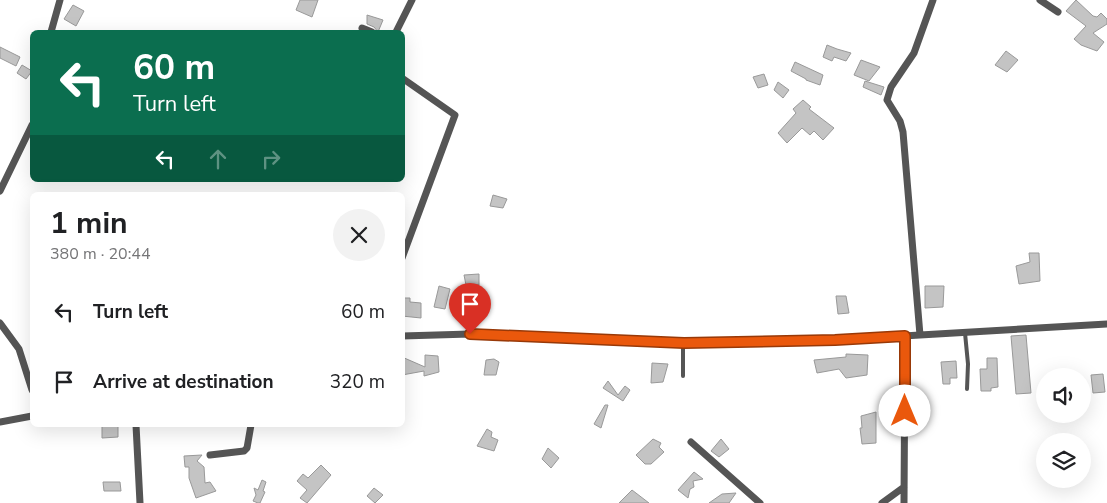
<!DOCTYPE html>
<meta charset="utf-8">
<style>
:root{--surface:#fff;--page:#f2f2f2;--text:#202124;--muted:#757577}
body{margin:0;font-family:"Nunito Sans",sans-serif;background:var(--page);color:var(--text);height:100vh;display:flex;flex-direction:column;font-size:19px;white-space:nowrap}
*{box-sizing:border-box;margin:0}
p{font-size:16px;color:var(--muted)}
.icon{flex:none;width:28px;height:28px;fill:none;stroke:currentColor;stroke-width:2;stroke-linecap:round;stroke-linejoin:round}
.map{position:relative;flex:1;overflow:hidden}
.sheet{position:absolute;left:30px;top:192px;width:375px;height:235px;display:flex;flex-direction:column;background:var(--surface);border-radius:8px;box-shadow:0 5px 20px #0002}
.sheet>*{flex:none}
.guide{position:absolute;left:30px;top:30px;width:375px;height:152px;border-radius:8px;box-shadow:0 5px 20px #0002;background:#0b6e4f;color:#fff;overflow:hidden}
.tools{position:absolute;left:1036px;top:368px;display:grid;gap:10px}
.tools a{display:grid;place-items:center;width:55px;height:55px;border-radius:50%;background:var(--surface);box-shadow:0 5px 20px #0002;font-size:25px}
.pin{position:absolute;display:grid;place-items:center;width:42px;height:42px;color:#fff;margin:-51px -21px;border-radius:50% 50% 50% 0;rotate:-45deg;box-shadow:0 0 5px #0007}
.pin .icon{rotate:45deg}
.me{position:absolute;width:55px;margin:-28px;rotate:0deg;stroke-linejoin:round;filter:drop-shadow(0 0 4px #0008)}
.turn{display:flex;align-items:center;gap:18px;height:105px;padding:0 20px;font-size:22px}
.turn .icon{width:65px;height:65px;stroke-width:2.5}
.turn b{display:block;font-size:35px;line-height:42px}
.lanes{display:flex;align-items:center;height:48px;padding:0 20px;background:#0003;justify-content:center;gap:25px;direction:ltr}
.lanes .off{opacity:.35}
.round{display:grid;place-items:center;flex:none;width:52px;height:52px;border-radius:26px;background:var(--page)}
.head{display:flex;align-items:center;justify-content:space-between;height:85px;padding:0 20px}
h1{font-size:30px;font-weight:700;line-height:38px}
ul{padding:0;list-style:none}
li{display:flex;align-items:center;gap:15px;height:70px;padding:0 20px}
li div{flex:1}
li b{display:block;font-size:19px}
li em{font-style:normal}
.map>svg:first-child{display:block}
.building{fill:#c4c4c4;stroke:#999}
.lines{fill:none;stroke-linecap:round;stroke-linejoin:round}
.service{stroke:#555;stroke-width:4}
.minor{stroke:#555;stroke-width:7}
.route-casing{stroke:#983908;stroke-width:12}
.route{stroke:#ea580c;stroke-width:9}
</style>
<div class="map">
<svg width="1107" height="503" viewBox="0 0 1107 503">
<rect width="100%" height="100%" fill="#fff"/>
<path class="building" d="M300 0H318L312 17 296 10Z
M1076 0 1093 16 1097 17 1101 13 1107 19V24L1093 33 1104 42 1097 51 1081 45 1074 39 1086 26 1066 11Z
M73 5 84 11 76 26 64 19Z
M367 15 383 20 378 32 374 27 367 24Z
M827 45 837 49 851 53 846 61 834 57 832 61 823 57Z
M0 47 20 57 16 66 0 58Z
M1006 51 1018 60 1007 72 995 65Z
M861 60 880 67 869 81 854 75Z
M795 62 823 75 820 85 806 80V79L791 71Z
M22 65 32 71 26 79 17 73Z
M764 74 768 85 758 88 753 77Z
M865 81 884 87 881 95 863 87Z
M778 82 789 90 783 98 774 90Z
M803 100 811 107 809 109 834 128 823 140 814 131 810 135 802 128 787 143 778 133 796 113 793 109Z
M493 195 507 199 503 208 490 206Z
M1029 253H1039L1040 281 1019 284 1016 266 1030 262Z
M479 274V285H466L464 275Z
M439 286 450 289 445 309 434 307Z
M925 286H944L943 307 925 308Z
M836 296H846L849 313 838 314Z
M402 298H410V302L421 303V318L402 316Z
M1026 335 1031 393 1016 394 1011 336Z
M846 354 868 355 867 375 846 378 839 369 817 373 814 360 846 357Z
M425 355 438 356 439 372 424 376V371L402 375V357L425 367Z
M987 358H997L998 387 991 388V391H981L980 369H987Z
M494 359 499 362 496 375H484L486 360Z
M956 361 957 378H950V384H943L941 362Z
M652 363 668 364 663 382 651 383Z
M1103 374 1105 392 1093 393 1091 375Z
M608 381 618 395 625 386 630 390 623 401 603 388Z
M605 405H608L601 428 594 424Z
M876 412V443L862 444 860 428H862L861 416Z
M102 425H118V437L102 438Z
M487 429 492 432 491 437 498 440 494 451 477 446Z
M653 439 661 443 659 447 664 452 651 464H645L636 455Z
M721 439 729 449 719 457 711 451Z
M548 448 559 458 551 468 542 459Z
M202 455 197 461 204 467 205 483 210 482 216 491 196 498 189 478V467H185L184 456Z
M321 465 331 475 307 503 300 498 307 490 297 481 303 474 308 478Z
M694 472 703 479 693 481 694 487 690 489 688 498 678 490Z
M262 480 266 482 263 491 265 492 260 503H258L253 501 256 495 254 488 258 490Z
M103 482H120L121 491H104Z
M374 488 383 495 375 503 367 496Z
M632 490 649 503H619Z
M736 493 729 503H709L722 494Z"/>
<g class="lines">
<path class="service" d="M965 333 968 364 967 389
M683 376V343"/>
<path class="minor" d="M1040 0 1058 12
M362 28 372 32
M51 32 60 0
M396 32 412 0
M402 78 455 115 402 258
M0 191 32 125
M0 323 19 349 32 390
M920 335 903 132 900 121 887 100 891 87 914 53 933 0
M402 336 470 334 683 343 835 340 1107 324
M0 422 32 416
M136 425 140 503
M691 442 760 503
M210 455 244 451 247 448 251 425
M882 503 904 487
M904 503 905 336"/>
</g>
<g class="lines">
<defs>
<path id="route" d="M470 334 684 343 835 340 905 336V411"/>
</defs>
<use href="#route" class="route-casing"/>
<use href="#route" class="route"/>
</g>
</svg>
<div class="tools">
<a><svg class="icon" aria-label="sound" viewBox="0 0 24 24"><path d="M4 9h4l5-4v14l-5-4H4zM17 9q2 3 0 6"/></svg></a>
<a><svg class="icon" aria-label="layers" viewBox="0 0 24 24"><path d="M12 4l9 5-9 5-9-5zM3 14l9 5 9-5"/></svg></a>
</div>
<div class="pin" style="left:470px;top:334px;background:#d93025"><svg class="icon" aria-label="arrive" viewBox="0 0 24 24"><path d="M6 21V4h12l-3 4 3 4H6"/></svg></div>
<svg class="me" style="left:905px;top:411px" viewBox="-20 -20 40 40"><circle r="19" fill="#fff"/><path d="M0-13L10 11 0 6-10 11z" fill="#ea580c"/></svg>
<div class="guide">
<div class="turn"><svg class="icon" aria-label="left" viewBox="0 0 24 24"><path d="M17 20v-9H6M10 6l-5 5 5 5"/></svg><div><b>60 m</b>Turn left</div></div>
<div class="lanes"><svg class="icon" aria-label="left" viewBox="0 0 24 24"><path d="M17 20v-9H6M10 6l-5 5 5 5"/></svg><svg class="icon off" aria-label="ahead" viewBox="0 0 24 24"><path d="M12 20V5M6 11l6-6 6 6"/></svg><svg class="icon off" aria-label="right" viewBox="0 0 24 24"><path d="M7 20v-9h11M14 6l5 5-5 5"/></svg></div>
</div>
<section class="sheet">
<div class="head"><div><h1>1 min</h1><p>380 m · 20:44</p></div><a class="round"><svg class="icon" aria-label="close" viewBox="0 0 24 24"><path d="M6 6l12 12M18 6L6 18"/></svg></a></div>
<ul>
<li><svg class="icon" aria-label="left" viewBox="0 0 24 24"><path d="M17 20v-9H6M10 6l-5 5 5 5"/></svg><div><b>Turn left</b></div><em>60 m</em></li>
<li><svg class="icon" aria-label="arrive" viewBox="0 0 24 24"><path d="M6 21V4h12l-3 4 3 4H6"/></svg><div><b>Arrive at destination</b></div><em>320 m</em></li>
</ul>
</section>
</div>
